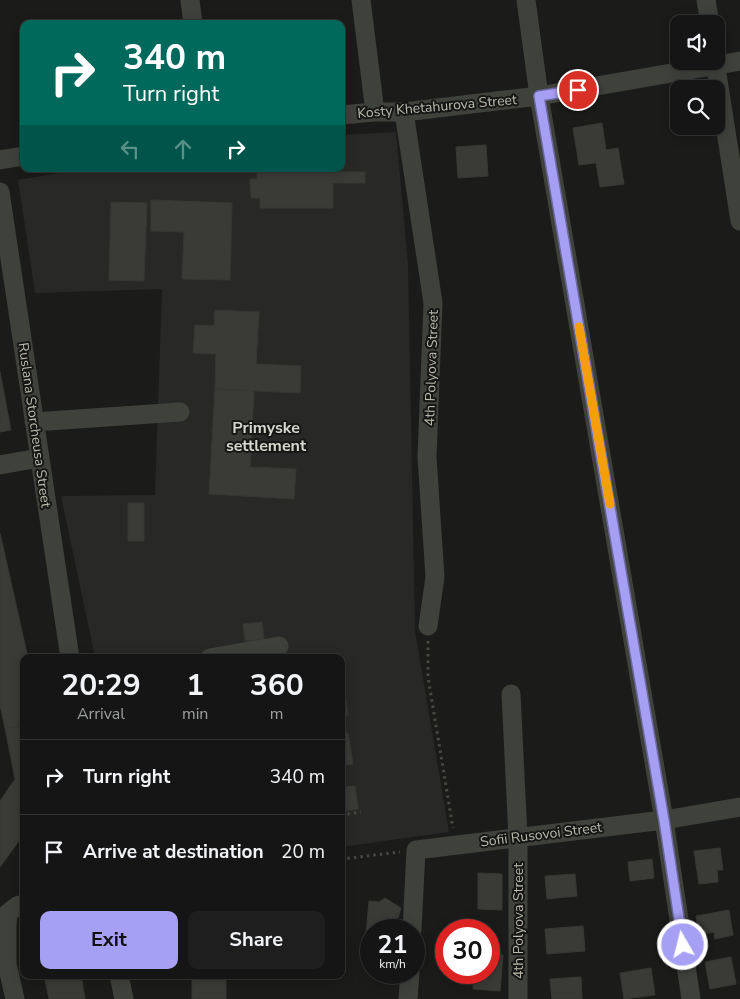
<!DOCTYPE html>
<style>
:root{--surface:#141514;--page:#1d1e1d;--text:#f1f3f6;--muted:#9d9fa0;--line:#333434;--accent:#a5a0f4}
body{margin:0;font-family:"Nunito Sans",sans-serif;background:var(--page);color:var(--text);height:100vh;display:flex;flex-direction:column;font-size:19px;white-space:nowrap}
*{box-sizing:border-box;margin:0}
p{font-size:16px;color:var(--muted)}
.icon{flex:none;width:28px;height:28px;fill:none;stroke:currentColor;stroke-width:2;stroke-linecap:round;stroke-linejoin:round}
.map{position:relative;flex:1;overflow:hidden}
.side{position:absolute;left:20px;top:654px;width:325px;height:325px;display:flex;flex-direction:column;background:var(--surface);border-radius:10px;box-shadow:0 2px 12px #0003,0 0 0 1px var(--line)}
.side>*{flex:none}
.guide{position:absolute;left:20px;top:20px;width:325px;height:152px;border-radius:10px;box-shadow:0 2px 12px #0003,0 0 0 1px var(--line);background:#00695c;color:#fff;overflow:hidden}
.tools{position:absolute;left:670px;top:15px;display:grid;gap:10px}
.tools a{display:grid;place-items:center;width:55px;height:55px;border-radius:10px;background:var(--surface);box-shadow:0 2px 12px #0003,0 0 0 1px var(--line);font-size:25px}
.speed{position:absolute;left:360px;top:919px;display:flex;gap:10px;font-size:25px;font-weight:700;text-align:center}
.speed>*{display:grid;place-content:center;width:65px;height:65px;border-radius:50%;background:var(--surface);box-shadow:0 2px 12px #0003,0 0 0 1px var(--line);line-height:1}
.speed small{font-size:12px;font-weight:400}
.speed .limit{border:8px solid #d22;background:#fff;color:#111}
.pin{position:absolute;display:grid;place-items:center;width:42px;height:42px;color:#fff;margin:-21px;border:2px solid #fff;border-radius:50%;box-shadow:0 1px 5px #0007}
.me{position:absolute;width:55px;margin:-28px;rotate:352deg;stroke-linejoin:round;filter:drop-shadow(0 0 4px #0008)}
.turn{display:flex;align-items:center;gap:18px;height:105px;padding:0 20px;font-size:22px}
.turn .icon{width:65px;height:65px;stroke-width:2.5}
.turn b{display:block;font-size:35px;line-height:42px}
.lanes{display:flex;align-items:center;height:48px;padding:0 20px;background:#0003;justify-content:center;gap:25px;direction:ltr}
.lanes .off{opacity:.35}
.eta{display:flex;justify-content:space-evenly;align-items:center;height:85px;text-align:center}
.eta b{font-size:30px;font-weight:700;line-height:35px}
.primary-button{display:flex;gap:10px;margin-top:auto;padding:10px 20px}
.primary-button a{flex:1;height:58px;border-radius:10px;background:var(--accent);color:#111;font-size:20px;font-weight:700;line-height:58px;text-align:center}
.primary-button a+a{background:var(--page);color:var(--text)}
ul{padding:0;list-style:none}
li{display:flex;align-items:center;gap:15px;height:75px;padding:0 20px;border-top:1px solid var(--line)}
li div{flex:1}
li b{display:block;font-size:19px}
li em{font-style:normal}
.map>svg:first-child{display:block}
.built{fill:#282926}
.building{fill:#3a3b37;stroke:#363834}
.lines{fill:none;stroke-linecap:round;stroke-linejoin:round}
.path{stroke:#474841;stroke-width:3;stroke-dasharray:2.5 4;stroke-linecap:butt}
.minor{stroke:#3f413b;stroke-width:19}
.route-casing{stroke:#6b689f;stroke-width:12}
.route{stroke:#a5a0f4;stroke-width:9}
.slow{stroke:#f59e0b;stroke-width:9}
.labels{text-anchor:middle;stroke-width:4;stroke-linejoin:round;paint-order:stroke}
.street-label{font-size:14px;fill:#babbac;stroke:#161715}
.quarter-label{font-size:16px;font-weight:bold;fill:#d6d7cd;stroke:#161715}
</style>
<div class="map">
<svg width="740" height="999" viewBox="0 0 740 999">
<rect width="100%" height="100%" fill="#1b1c1a"/>
<path class="built" d="M396 132 408 264 415 631 449 832 341 847V658L95 657 61 496 155 495 162 289 35 293 18 180 84 169H341V135Z"/>
<path class="building" d="M602 123 606 150 618 148 624 184 600 187 596 163 579 165 573 128Z
M486 145 488 176 458 178 456 147Z
M257 172H365V183H333V208H260V198H251L250 179H257Z
M151 200 232 203 230 280 182 279 184 232 151 231Z
M111 202 147 203 144 281 109 280Z
M215 310 259 312 256 364 301 366 300 393 215 389 216 354 193 353 195 325 214 326Z
M0 372 11 430 0 432Z
M215 389 254 391 250 467 296 469 294 499 209 494Z
M128 503H144V541H128Z
M0 533 28 658H24V726L5 728 0 705Z
M262 622 264 639 245 641 243 624Z
M343 681 348 715 341 716V682Z
M24 726V834L0 867V801L15 779 5 728Z
M348 733 353 764 341 765V734Z
M355 786 358 809 341 812V787Z
M720 848 723 870H717L718 882 699 884 694 851Z
M652 859 654 878 630 881 628 862Z
M478 873 502 874V910L478 909Z
M575 874 577 896 547 899 545 876Z
M385 898 401 908 398 918 392 919 391 930H371V934H366L369 901 379 902Z
M729 910 733 935 715 939 714 932 699 935 696 916Z
M583 926 585 951 547 954 545 929Z
M489 954 503 955 500 991 473 989 474 972H489Z
M731 957 736 984 710 989 705 962Z
M651 968 655 995 624 999 620 973Z
M44 975H81L85 999H49Z
M192 977 226 978V999H192Z
M581 977 582 999H552L550 979Z"/>
<g class="lines">
<path class="path" d="M428 641V677L453 828
M341 815 361 812
M341 859 400 852"/>
<path class="minor" d="M190 0 193 24
M361 0 375 112
M526 0 539 96 664 820 691 999
M706 0 710 24
M715 61 740 221
M404 112 433 303 427 457 435 577 428 626
M341 115 375 112H404L539 96 740 61
M0 160 24 156
M0 192 70 658
M34 422 180 412
M0 465 39 458
M210 658 279 646
M511 694 518 837V999
M412 930 416 850 664 820 740 807
M119 975 124 999
M15 999 7 964V925L8 913 17 906 24 904
M408 999 410 972"/>
</g>
<g class="lines">
<defs>
<path id="route" d="M578 90 539 96 664 820 683 945"/>
</defs>
<use href="#route" class="route-casing"/>
<use href="#route" class="route"/>
<path class="slow" d="M579 327 610 504"/>
</g>
<g class="labels">
<g class="street-label">
<text transform="translate(437 106) rotate(-5)" y="5">Kosty Khetahurova Street</text>
<text transform="translate(431 368) rotate(-88)" y="5">4th Polyova Street</text>
<text transform="translate(35 425) rotate(82)" y="5">Ruslana Storcheusa Street</text>
<text transform="translate(541 834) rotate(-7)" y="5">Sofii Rusovoi Street</text>
<text transform="translate(518 921) rotate(-90)" y="5">4th Polyova Street</text>
</g>
<g class="quarter-label">
<text x="266" y="433">Primyske<tspan x="266" dy="18">settlement</tspan></text>
</g>
</g>
</svg>
<div class="tools">
<a><svg class="icon" aria-label="sound" viewBox="0 0 24 24"><path d="M4 9h4l5-4v14l-5-4H4zM17 9q2 3 0 6"/></svg></a>
<a><svg class="icon" aria-label="search" viewBox="0 0 24 24"><circle cx="10" cy="10" r="6"/><path d="M15 15l6 6"/></svg></a>
</div>
<div class="speed"><div>21<small>km/h</small></div><div class="limit">30</div></div>
<div class="pin" style="left:578px;top:90px;background:#d93025"><svg class="icon" aria-label="arrive" viewBox="0 0 24 24"><path d="M6 21V4h12l-3 4 3 4H6"/></svg></div>
<svg class="me" style="left:683px;top:945px" viewBox="-20 -20 40 40"><circle r="17" fill="#a5a0f4" stroke="#fff" stroke-width="3"/><path d="M0-11L8 9 0 5-8 9z" fill="#fff"/></svg>
<div class="guide">
<div class="turn"><svg class="icon" aria-label="right" viewBox="0 0 24 24"><path d="M7 20v-9h11M14 6l5 5-5 5"/></svg><div><b>340 m</b>Turn right</div></div>
<div class="lanes"><svg class="icon off" aria-label="left" viewBox="0 0 24 24"><path d="M17 20v-9H6M10 6l-5 5 5 5"/></svg><svg class="icon off" aria-label="ahead" viewBox="0 0 24 24"><path d="M12 20V5M6 11l6-6 6 6"/></svg><svg class="icon" aria-label="right" viewBox="0 0 24 24"><path d="M7 20v-9h11M14 6l5 5-5 5"/></svg></div>
</div>
<section class="side">
<div class="eta">
<div><b>20:29</b><p>Arrival</p></div>
<div><b>1</b><p>min</p></div>
<div><b>360</b><p>m</p></div>
</div>
<ul>
<li><svg class="icon" aria-label="right" viewBox="0 0 24 24"><path d="M7 20v-9h11M14 6l5 5-5 5"/></svg><div><b>Turn right</b></div><em>340 m</em></li>
<li><svg class="icon" aria-label="arrive" viewBox="0 0 24 24"><path d="M6 21V4h12l-3 4 3 4H6"/></svg><div><b>Arrive at destination</b></div><em>20 m</em></li>
</ul>
<div class="primary-button"><a>Exit</a><a>Share</a></div>
</section>
</div>
